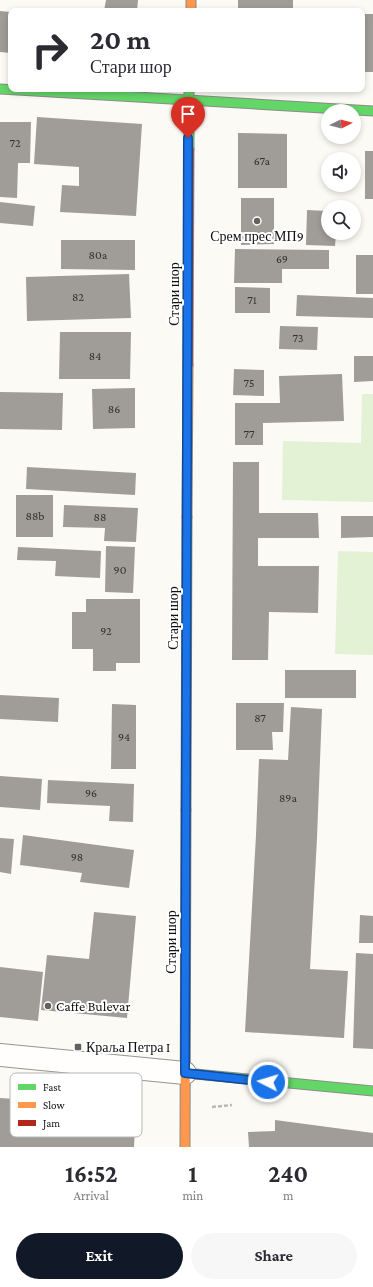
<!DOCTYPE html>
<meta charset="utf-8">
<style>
:root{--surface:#fff;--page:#f7f7f7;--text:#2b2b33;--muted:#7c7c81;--accent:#111827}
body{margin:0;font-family:"Crimson Pro",serif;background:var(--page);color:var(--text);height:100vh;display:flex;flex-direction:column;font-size:15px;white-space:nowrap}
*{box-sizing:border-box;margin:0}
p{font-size:13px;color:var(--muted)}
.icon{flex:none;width:22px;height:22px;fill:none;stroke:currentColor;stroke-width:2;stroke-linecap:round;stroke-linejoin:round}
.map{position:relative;height:1147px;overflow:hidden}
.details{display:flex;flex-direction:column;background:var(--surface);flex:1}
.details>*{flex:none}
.banner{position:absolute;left:8px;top:8px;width:357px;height:84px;border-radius:8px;box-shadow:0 2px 6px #0003;background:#fff;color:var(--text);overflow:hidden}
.needle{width:26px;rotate:84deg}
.controls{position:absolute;left:321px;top:104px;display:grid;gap:8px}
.controls a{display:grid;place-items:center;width:40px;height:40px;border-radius:50%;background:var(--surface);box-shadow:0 2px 6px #0003;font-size:20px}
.pin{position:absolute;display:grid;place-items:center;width:34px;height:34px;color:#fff;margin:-41px -17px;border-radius:50% 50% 50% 0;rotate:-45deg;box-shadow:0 0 4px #0007}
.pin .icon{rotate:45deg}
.me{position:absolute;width:44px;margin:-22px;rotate:275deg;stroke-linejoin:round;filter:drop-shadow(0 0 3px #0008)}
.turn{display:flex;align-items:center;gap:14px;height:84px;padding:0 16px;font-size:18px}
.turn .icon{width:52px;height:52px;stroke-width:2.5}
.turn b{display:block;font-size:28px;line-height:34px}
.eta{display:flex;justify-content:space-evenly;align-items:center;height:68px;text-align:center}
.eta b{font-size:24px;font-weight:700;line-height:28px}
.action{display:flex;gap:8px;margin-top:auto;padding:8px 16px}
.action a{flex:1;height:46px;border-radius:24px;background:var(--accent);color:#fff;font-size:16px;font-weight:700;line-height:46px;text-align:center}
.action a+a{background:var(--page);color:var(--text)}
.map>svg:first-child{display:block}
.green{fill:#e3f1d4}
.building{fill:#a09d99}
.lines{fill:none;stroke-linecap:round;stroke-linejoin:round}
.street-casing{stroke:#969592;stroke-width:24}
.fast-casing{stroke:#8c8b89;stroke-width:11}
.slow-casing{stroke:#8c8b89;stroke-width:11}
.jam-casing{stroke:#8c8b89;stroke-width:11}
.path{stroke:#b9b9b8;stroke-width:2.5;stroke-dasharray:4 2;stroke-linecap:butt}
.street{stroke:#fffefd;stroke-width:22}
.fast{stroke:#63d668;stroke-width:9}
.slow{stroke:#ff974d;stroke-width:9}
.jam{stroke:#b3261e;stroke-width:9}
.route-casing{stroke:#114b97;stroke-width:10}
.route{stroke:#1a73e8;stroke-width:7}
.poi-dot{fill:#62615f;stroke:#fff;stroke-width:1.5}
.labels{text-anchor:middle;stroke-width:4;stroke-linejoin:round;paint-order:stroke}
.number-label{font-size:12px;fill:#333232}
.poi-label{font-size:14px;fill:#0f0f0f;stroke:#fff;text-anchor:start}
.street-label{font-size:14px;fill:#0f0f0f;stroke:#fff}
.key{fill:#fff;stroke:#b7b7b7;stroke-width:1}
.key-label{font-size:11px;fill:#0f0f0f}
</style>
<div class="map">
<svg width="373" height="1147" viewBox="0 0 373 1147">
<rect width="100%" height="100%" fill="#fcfaf4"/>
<path class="green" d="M362 394H373V502L282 500 283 441 361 443Z
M338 551 373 552V655L335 654Z"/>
<path class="building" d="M106 0H138L137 11H104Z
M238 0H293V11H238Z
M0 11 11 12V53L0 52Z
M362 14H373V72H362Z
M37 117 142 124 136 216 60 212 62 185 79 186V167L34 164Z
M0 122H31L30 163H18L17 198 0 197Z
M238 133 287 134V188H238Z
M365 151H373V199H365Z
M241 198H274V244L241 245Z
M0 202 35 206 33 226 0 223Z
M307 210 328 211V233H336L335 246 306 245Z
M61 240H135V270L61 269Z
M235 249 329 250V269H282V283H234Z
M356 255H373V294H356Z
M129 274 131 318 27 321 26 277Z
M235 287 270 288V313H235Z
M297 295 373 298V318L296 316Z
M280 326 318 327 317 350 279 349Z
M60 332H131L130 379H59Z
M354 356H373V381L354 382Z
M234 369 264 370V396L233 395Z
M342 374 344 421 263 423V445H235V403H280L279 376Z
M135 388V428L93 429 92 389Z
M0 392 63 393 62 430 0 429Z
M233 462H259V513H318L319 538H258V566H319L318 613 269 612 268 660H232Z
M27 467 136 473 135 495 26 489Z
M16 495H53V537H16Z
M64 505 138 508 136 542 104 541 105 528 63 527Z
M341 516H373V537L341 538Z
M106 546 135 547 133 593 105 592Z
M18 547 101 551 100 578 55 576 56 561 17 560Z
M86 599H140V663H116V671H93V649H72V612H86Z
M285 670H356V698H285Z
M0 695 59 698 58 722 0 719Z
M236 703H284L283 732H272L273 750H236Z
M112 704 136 705V769H111Z
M291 707 322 709 317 838 310 969 348 971 344 1038 245 1032 256 835 259 759 288 760Z
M0 776 42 779 40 810 0 807Z
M48 780 134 784 133 822 109 821 110 806 47 803Z
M23 835 134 850 129 888 80 882 82 873 20 865Z
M0 838 14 839 11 874 0 872Z
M94 912 136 916 127 1018 41 1010 47 955 89 959Z
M360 915 373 916V943H359Z
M356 953 373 954V1049L353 1048Z
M0 967 43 972 38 1021 0 1017Z
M0 1098 136 1107 134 1147H0Z
M275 1120 373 1133V1147H249L248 1132 275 1131Z"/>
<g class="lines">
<defs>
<path id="street" d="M0 1055 185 1073"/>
<path id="fast" d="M0 89 373 111
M189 149V89
M186 810 187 517
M185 1073 373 1091"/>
<path id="slow" d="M191 0V11
M187 517 188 365
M185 1147 186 810"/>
<path id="jam" d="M188 365 189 149"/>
</defs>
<use href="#street" class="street-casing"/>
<use href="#fast" class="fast-casing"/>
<use href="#slow" class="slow-casing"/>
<use href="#jam" class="jam-casing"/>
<path class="path" d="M212 1107 232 1105"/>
<use href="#street" class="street"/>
<use href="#fast" class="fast"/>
<use href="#slow" class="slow"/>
<use href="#jam" class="jam"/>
</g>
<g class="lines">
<defs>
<path id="route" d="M188 138 185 1073 268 1082"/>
</defs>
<use href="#route" class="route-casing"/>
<use href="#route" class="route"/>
</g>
<g class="poi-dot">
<circle cx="257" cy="221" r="4"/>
<circle cx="48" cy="1006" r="4"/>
<rect x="74" y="1043" width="8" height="8" rx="2"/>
</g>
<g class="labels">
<g class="number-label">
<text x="15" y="147">72</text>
<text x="262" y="165">67a</text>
<text x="98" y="259">80a</text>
<text x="282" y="263">69</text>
<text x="78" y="301">82</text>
<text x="252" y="304">71</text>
<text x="298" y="342">73</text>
<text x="95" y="360">84</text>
<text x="249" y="387">75</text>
<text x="114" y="413">86</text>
<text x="249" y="438">77</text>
<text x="35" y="520">88b</text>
<text x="100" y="521">88</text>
<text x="120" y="574">90</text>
<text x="106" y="635">92</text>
<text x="260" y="722">87</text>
<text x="124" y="741">94</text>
<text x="91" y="797">96</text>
<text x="288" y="802">89a</text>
<text x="77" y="861">98</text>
</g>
<g class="poi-label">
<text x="257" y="241" text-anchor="middle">Срем прес МП9</text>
<text x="56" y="1011">Caffe Bulevar</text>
<text x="86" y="1052">Краља Петра I</text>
</g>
<g class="street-label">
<text transform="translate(174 294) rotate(-90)" y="5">Стари шор</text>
<text transform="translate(173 618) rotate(-90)" y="5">Стари шор</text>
<text transform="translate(171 942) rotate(-90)" y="5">Стари шор</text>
</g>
</g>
<rect x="10" y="1073" width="132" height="64" rx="6" class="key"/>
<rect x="18" y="1084" width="18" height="6" fill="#63d668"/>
<rect x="18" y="1102" width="18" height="6" fill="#ff974d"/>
<rect x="18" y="1120" width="18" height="6" fill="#b3261e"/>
<g class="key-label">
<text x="43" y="1091">Fast</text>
<text x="43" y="1109">Slow</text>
<text x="43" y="1127">Jam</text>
</g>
</svg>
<div class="controls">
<a><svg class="needle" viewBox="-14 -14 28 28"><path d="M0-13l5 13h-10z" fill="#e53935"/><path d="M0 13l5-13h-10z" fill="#7c7c81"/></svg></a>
<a><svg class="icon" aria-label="sound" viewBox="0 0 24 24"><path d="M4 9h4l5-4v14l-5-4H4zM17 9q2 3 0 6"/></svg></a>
<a><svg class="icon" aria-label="search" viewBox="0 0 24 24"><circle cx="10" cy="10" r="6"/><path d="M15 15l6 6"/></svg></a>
</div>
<div class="pin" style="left:188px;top:138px;background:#d93025"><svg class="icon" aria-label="arrive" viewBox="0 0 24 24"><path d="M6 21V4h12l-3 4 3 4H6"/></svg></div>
<svg class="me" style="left:268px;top:1082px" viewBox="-20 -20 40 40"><circle r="17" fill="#1a73e8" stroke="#fff" stroke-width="3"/><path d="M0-11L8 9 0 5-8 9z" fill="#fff"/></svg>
<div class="banner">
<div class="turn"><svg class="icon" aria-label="right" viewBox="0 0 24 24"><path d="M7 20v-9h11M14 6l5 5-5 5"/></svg><div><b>20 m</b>Стари шор</div></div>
</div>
</div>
<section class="details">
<div class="eta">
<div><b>16:52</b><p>Arrival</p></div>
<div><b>1</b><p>min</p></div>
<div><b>240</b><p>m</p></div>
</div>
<div class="action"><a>Exit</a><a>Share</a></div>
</section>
